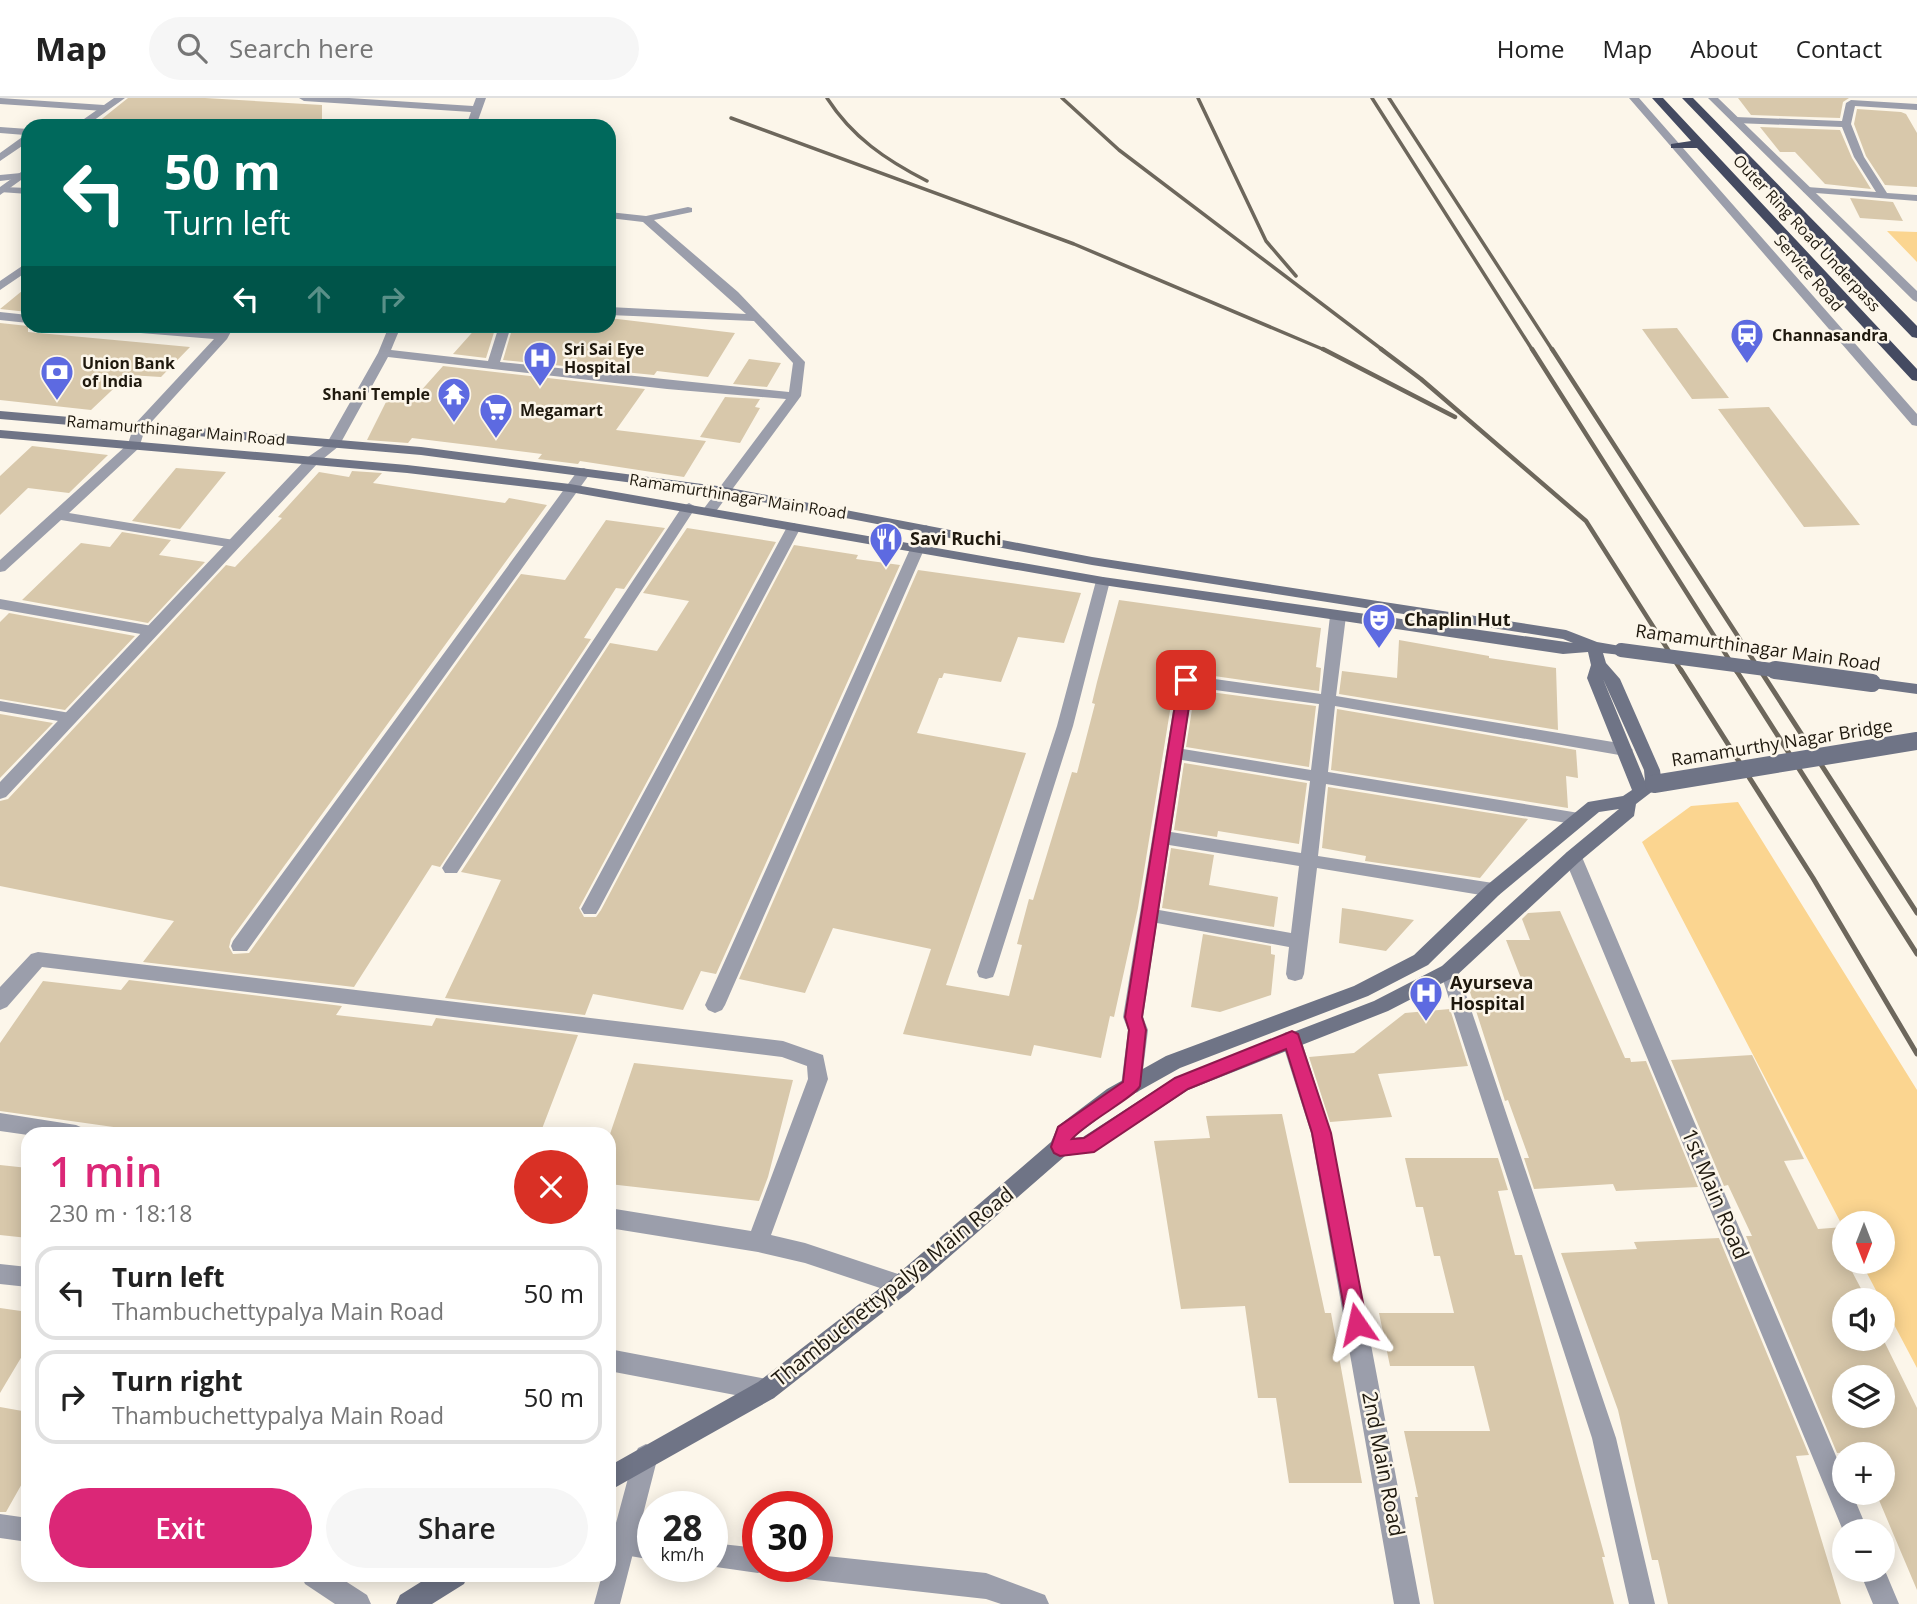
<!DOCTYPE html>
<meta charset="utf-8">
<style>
:root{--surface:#fff;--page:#f6f6f6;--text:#222;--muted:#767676;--line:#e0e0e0;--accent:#db2777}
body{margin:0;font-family:"Open Sans",sans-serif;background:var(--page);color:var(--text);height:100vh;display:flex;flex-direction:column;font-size:26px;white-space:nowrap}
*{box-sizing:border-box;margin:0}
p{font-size:23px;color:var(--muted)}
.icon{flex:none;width:38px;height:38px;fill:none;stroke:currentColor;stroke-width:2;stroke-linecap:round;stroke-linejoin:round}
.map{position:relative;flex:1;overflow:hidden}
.sheet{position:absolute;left:21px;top:1029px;width:595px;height:455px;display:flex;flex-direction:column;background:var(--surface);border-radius:21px;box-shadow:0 4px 18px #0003}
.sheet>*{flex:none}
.top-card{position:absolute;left:21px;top:21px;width:595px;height:214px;border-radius:21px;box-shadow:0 4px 18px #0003;background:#00695c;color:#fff;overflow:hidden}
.needle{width:46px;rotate:180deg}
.tools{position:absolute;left:1832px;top:1113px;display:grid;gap:14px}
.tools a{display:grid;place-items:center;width:63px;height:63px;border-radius:50%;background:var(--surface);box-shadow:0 4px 18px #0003;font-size:35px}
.speed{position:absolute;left:637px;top:1393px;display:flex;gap:14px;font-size:35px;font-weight:700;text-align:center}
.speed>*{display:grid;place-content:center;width:91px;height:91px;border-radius:50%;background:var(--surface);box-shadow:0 4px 18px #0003;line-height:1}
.speed small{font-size:18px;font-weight:400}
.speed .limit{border:10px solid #d22;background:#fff;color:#111}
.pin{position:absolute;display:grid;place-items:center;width:60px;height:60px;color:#fff;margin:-30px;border-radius:14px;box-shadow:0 4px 10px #0006}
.me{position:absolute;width:77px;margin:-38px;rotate:349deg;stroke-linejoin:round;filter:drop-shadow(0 0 5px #0008)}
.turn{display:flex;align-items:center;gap:24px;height:147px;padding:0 28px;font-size:32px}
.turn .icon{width:91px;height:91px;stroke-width:2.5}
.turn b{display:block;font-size:49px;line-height:60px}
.lanes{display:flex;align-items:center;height:66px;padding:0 28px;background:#0003;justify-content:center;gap:35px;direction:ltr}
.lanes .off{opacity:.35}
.round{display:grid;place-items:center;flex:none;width:74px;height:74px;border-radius:37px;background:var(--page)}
.head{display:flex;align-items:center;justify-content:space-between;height:119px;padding:0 28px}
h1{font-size:42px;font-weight:600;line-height:52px;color:var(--accent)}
.primary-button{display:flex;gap:14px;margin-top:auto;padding:14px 28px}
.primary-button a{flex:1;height:80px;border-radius:42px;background:var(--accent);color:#fff;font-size:28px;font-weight:600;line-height:80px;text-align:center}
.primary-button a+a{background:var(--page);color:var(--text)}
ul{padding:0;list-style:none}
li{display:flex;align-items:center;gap:21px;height:94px;margin:0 14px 10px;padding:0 14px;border:4px solid var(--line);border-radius:21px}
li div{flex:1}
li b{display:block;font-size:26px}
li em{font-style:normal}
header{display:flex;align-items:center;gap:42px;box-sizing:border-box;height:98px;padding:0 35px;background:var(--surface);border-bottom:2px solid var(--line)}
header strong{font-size:33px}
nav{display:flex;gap:38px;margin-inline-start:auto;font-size:24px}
.search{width:490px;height:63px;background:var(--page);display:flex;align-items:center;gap:18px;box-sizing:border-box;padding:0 24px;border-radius:38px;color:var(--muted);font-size:26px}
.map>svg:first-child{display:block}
.green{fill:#fbd590}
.building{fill:#d8c8ab;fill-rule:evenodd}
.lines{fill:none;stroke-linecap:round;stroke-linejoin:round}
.minor{fill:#9b9eab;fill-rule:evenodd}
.tertiary{fill:#9b9eab;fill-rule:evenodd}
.secondary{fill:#6f7486;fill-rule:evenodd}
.trunk{fill:#444a61;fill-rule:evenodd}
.rail-far2{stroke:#6d675c;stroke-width:3.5}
.rail-far1{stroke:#6d675c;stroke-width:4.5}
.rail{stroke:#6d675c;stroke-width:5}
.secondary-bridge-far1{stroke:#6f7486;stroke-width:14}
.secondary-bridge{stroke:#6f7486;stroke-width:18}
.route{fill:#db2777;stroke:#8e194d;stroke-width:2}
.labels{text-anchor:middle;stroke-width:5;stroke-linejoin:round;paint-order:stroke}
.far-street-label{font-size:16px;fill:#1f190e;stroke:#fcf6ea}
.far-poi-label{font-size:16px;font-weight:bold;fill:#1f190e;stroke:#fcf6ea;text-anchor:start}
.poi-label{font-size:18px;font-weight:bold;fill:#1f190e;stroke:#fcf6ea;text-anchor:start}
.street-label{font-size:18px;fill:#1f190e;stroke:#fcf6ea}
.near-street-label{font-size:21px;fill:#1f190e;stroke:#fcf6ea}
</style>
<header>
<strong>Map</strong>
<div class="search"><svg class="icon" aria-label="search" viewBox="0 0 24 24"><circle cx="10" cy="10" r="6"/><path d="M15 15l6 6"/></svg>Search here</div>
<nav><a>Home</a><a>Map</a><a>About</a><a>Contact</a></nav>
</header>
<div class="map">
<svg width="1917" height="1506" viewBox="0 0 1917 1506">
<rect width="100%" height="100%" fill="#fcf6ea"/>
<path class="green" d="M1887 133 1917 134V164Z
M1738 704 1917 992V1270L1861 1164H1883V1125H1844V1131L1642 744 1691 708Z"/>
<path class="building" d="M128 0H205L322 7V28H93Z
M1738 0H1849L1843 4 1840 20 1751 17Z
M1857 11 1901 14 1906 16 1917 35V89L1885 87 1866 58 1854 26Z
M1760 29 1840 32 1852 60 1871 91 1825 86 1795 54H1780Z
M1850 100 1893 104 1903 123 1860 120Z
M28 188V214L0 211Z
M609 220 735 235 708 279 657 273 654 277 503 262 513 228H609Z
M0 225 28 228V234L190 249 161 279 128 277 91 312 0 302Z
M478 228H496L486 260 453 256Z
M1677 230 1729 300 1692 301 1642 231Z
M749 261 781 265 767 289 733 286Z
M443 268 645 291 616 332 706 343 684 379 580 363 578 366 538 361 542 356 412 340 408 345 367 342 387 302 410 305Z
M725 299 760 301 755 309 760 310 740 345 700 339Z
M1769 309 1860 427 1804 429 1718 311Z
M32 348 108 357 69 395 28 390 0 417V378Z
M176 370 226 374 180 431 132 423Z
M352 373 382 375 373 385 505 405 509 400 547 407 231 841 229 849 233 856 249 855 521 476 565 482 606 422 665 430 624 491 616 490 584 540 591 541 440 769 432 767 354 889 143 864 174 823 0 788V703L8 701 226 467 235 469 282 420 278 419 319 374 349 379Z
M687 430 776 444 579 810 584 819H596L601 812 794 447 858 457 856 461 900 467 716 876 701 873 683 912 593 896 585 917 445 900 501 782 461 774 610 545 657 553 689 503 643 495Z
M122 434 171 442 159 457 205 464 148 525 22 502 81 445 110 449Z
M918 472 1081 495 1064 545 1018 539 1001 584 944 575 942 580H939L917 635 1026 655 946 887 1009 898 1022 847 1017 846 1029 801 1033 802 1072 674 1077 675 1095 606 1092 605 1097 584 1119 502 1321 530 1316 569 1321 570 1319 593 1186 574 1175 582 1138 810 1114 919 1110 918 1101 960 1034 947 1031 958 903 936 931 851 833 830 805 895 739 881Z
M9 515 135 538 65 612 0 601V524Z
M1399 542 1489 558V560L1556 570 1558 632 1339 596 1342 573 1397 580Z
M1195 592 1316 608 1309 669 1186 649Z
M1337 611 1576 652 1578 680 1566 678 1568 710 1331 672Z
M0 616 53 625 0 680Z
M1184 665 1307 685 1299 746 1218 733 1217 739 1174 732Z
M1328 689 1528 721 1480 780 1365 763 1366 758 1322 750Z
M1171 750 1214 757 1209 787 1278 799 1274 829 1162 810Z
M1342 810 1362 813 1414 822 1386 853 1339 845Z
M1560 813 1625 960H1630L1631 964 1646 963 1698 1089 1616 1093 1613 1086 1534 1091 1524 1060H1529L1508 1002 1505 1003 1469 891 1524 888 1506 842H1530L1522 821 1528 815Z
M1203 836 1271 848V856L1275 857 1271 897 1220 914 1191 909Z
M129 882 342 908 336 917 432 928 436 920 578 937 540 1036H163L0 1013V945L43 883 121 892Z
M1450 911 1468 968 1378 976 1392 1019 1330 1024 1309 959 1354 955 1405 915Z
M1752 957 1804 1061 1784 1063 1818 1131 1844 1129V1164H1847L1867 1202H1844V1241H1883L1917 1310V1492L1876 1395H1883V1356H1860L1859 1353 1837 1355 1746 1138H1752L1728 1087 1724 1088 1671 962ZM1844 1279H1883V1318H1844Z
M634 965 793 982 768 1079 759 1103 609 1086V1039Z
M1282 1016 1325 1215H1331L1362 1385H1289L1276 1300H1258L1245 1208 1181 1211 1154 1043 1210 1040 1206 1018Z
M1405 1060H1498L1508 1092 1498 1093 1515 1157H1522L1605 1459H1602L1614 1506H1434L1415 1399H1418L1404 1333H1490L1474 1268H1390L1379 1215H1454L1440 1158H1434L1423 1109H1416Z
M0 1067 28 1070V1140L0 1137Z
M1719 1140 1809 1357 1796 1358 1841 1506H1668L1658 1462H1652L1618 1312 1561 1155 1637 1151 1634 1144Z
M0 1210 28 1214V1248L0 1295Z
M0 1309 28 1314V1375L6 1414H0Z"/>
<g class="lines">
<path class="minor" d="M0 0 104 7 109 10 104 13 0 6Z
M299 0H349L473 8 476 0H486L476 28H466L471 14 304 3Z
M1851 2 1917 6V12L1855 8 1851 26 1864 59 1887 95 1917 97V103L1803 94V90L1807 89 1876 94 1854 59 1842 29 1735 25 1730 22 1735 19 1842 23 1846 5Z
M0 29 28 31V44L0 63V55L25 37 0 35Z
M21 75 26 78 25 80 0 83V77Z
M3 89 28 90V96L0 94V90Z
M688 109 692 110V114L654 122 738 194 805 264 801 298 714 416H704L702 413 786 301 667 291 388 259 339 348H329L327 345 378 255 389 228H401L391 252 488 263 499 228H511L500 264 789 294 793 265 754 223 609 217V209L746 216 643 124 609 120V114L646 118Z
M28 164V173L0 192V183Z
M0 214 28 217V225L0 222Z
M98 228H141L219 234 222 228H234L227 241 145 331 139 350 69 415 234 442 241 446 234 450 61 422 5 473 0 474V462L128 346 134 327 214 241 104 232Z
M584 370 591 374 589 377 247 853H233L231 848 233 843 579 371Z
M689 405 696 409 457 775H445L442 770 445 765 682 409Z
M794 425 801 429 599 811 596 816H584L581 811 787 429Z
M926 427 933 431 725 907 722 912 715 915 708 912 705 907 919 431Z
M1103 479 1110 483 1073 628 995 874 993 879 986 881 979 879 977 874 1057 628 1096 483Z
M0 501 152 528 160 533 152 538 0 511Z
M1338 513 1346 518 1336 598 1625 646 1633 652 1625 658 1335 608 1328 674 1579 715 1588 721 1579 727 1326 686 1318 758 1493 785 1499 787 1502 792 1499 797 1493 799 1317 770 1304 876 1302 881 1295 883 1288 881 1286 876 1289 849 1157 825 1143 919 1148 932 1141 988 1138 994 1131 996 1124 994 1121 988 1128 932 1123 919 1178 582 1186 577 1321 596 1330 518ZM1193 589 1319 606 1311 672 1183 651ZM1182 662 1310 683 1301 755 1171 734ZM1169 747 1299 768 1291 835 1159 812Z
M0 603 70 615 78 620 70 625 0 613Z
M1573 753 1579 754 1582 759 1844 1377V1395H1852L1868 1433 1844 1435 1564 759 1567 754Z
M38 854 783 943 823 957 828 981 771 1137 805 1145 901 1177 909 1180 912 1187 909 1194 901 1197 805 1165 758 1154 609 1130V1110L751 1133 808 981 807 968 782 959 42 869 7 909 0 912V889L31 856Z
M1449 866 1456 868 1458 873 1616 1340 1655 1506H1629L1592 1340 1440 873 1442 868Z
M1291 933 1298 935 1301 941 1331 1035 1420 1506H1394L1311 1035 1281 941 1284 935Z
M0 1015 76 1027 83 1030 86 1036 28 1037 0 1033Z
M0 1166 28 1169V1189L0 1186Z
M609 1251 766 1281 774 1284 778 1292 774 1300 766 1303 609 1273Z
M0 1416 28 1420V1444L0 1440Z
M622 1434 653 1438V1462L613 1455 610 1446 613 1437Z
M712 1445 758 1450V1468H768L767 1472 758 1475 709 1468H712Z
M817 1457 986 1475 1045 1497 1049 1506H1001L986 1501 806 1481 797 1477 794 1468H817Z
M1883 1468 1899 1506H1873L1859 1472H1883Z
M301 1477H336L367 1497 371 1506H335L305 1486Z"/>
<path class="tertiary" d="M114 0H125L86 28H74Z
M1629 0H1639L1917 316V328L1912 327Z
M1708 0H1718L1917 193V204L1913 202Z
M28 69V77L0 97V89Z
M334 341 339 342V348L318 365 6 699 0 701V684L308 359Z
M646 1346 654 1350 658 1358 620 1506H594L602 1477H609V1451L634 1358 638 1350Z"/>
<path class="secondary" d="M0 313 421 349 725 389 1092 459 1566 532 1597 544 1626 549 1629 552 1621 557 1603 555 1606 565 1620 581 1660 672 1662 686 1636 706 1634 718 1579 764 1456 878 1388 913 1188 992 1094 1054 1065 1058 909 1194 774 1300 609 1393V1368L758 1284 893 1180 1051 1044 1058 1028 1107 991 1166 958 1354 888 1414 857 1487 787 1588 704 1623 698 1632 692 1587 580 1591 567 1588 554 1563 556 1103 487 570 394 407 375 0 340V332L407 367 570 386 1103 479 1573 545 1563 541 1092 467 725 397 421 357 0 321ZM1603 581 1644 672 1645 683ZM1619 711 1567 754 1442 868 1374 903 1174 980 1083 1039 1073 1040 1121 1003 1180 970 1368 898 1428 867 1499 797 1599 714Z
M1872 580 1917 586V596L1866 589 1864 585 1866 581Z
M432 1477H468L464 1486 432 1506H396L400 1497Z"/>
<path class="trunk" d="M1652 0H1663L1917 271V283L1912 282 1697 50H1671V46L1691 43Z
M1682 0H1693L1917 228V240L1912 239Z"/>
<path class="rail-far2" d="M827 0C852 39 886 62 927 83
M1062 0 1119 52 1384 253
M1198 0 1266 143 1296 178
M1372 0 1533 253
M1389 0 1553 253
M731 20 1074 146 1327 253"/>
<path class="rail-far1" d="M1323 251 1455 319
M1381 251 1421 281 1586 423 1682 574
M1532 251 1737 574
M1552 251 1761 574"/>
<path class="rail" d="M1681 572 1813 780 1917 956
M1736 572 1917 856
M1760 572 1917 815"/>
<path class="secondary-bridge-far1" d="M1621 552 1788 574"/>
<path class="secondary-bridge" d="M1775 572 1872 585
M1654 686 1917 643"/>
</g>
<path class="route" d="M1186 577 1193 582 1142 919 1146 932 1140 988C1135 999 1085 1025 1072 1041L1084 1040 1175 980 1285 936 1292 933 1298 936 1331 1035 1367 1226 1364 1233 1357 1236 1350 1233 1347 1226 1312 1035 1286 951 1188 991 1094 1054 1060 1058 1054 1055 1051 1049 1058 1029 1123 984 1129 932 1125 919 1179 582Z"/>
<defs>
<symbol id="station-pin" viewBox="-11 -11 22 30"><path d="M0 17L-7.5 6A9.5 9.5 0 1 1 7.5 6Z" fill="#5d6ae1" stroke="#fcf6ea"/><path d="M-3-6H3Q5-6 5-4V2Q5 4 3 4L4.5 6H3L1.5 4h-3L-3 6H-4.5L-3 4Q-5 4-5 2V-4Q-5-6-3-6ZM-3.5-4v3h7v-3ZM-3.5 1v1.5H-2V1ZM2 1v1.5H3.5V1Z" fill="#fff"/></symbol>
<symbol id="hospital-pin" viewBox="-11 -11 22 30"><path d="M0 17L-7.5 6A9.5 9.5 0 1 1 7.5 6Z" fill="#5d6ae1" stroke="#fcf6ea"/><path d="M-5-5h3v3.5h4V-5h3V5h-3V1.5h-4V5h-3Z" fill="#fff"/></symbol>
<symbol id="bank-pin" viewBox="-11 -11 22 30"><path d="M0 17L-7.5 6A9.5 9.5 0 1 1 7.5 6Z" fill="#5d6ae1" stroke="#fcf6ea"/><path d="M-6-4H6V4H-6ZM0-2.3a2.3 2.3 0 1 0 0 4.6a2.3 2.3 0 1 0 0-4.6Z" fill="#fff"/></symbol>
<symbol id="temple-pin" viewBox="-11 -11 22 30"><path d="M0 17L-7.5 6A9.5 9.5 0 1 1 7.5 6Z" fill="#5d6ae1" stroke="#fcf6ea"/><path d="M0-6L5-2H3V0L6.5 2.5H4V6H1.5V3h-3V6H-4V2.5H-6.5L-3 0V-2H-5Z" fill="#fff"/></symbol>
<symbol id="supermarket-pin" viewBox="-11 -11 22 30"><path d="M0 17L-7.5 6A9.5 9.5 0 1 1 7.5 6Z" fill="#5d6ae1" stroke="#fcf6ea"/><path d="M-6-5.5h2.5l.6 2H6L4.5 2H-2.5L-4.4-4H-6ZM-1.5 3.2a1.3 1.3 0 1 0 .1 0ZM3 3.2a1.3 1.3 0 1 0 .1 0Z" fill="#fff"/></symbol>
<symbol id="restaurant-pin" viewBox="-11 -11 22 30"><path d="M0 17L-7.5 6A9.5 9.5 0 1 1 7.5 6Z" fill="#5d6ae1" stroke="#fcf6ea"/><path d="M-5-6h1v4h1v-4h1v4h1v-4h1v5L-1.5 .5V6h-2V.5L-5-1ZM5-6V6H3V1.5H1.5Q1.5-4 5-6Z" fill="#fff"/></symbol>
<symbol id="theatre-pin" viewBox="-11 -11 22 30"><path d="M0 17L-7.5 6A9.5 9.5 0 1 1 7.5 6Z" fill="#5d6ae1" stroke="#fcf6ea"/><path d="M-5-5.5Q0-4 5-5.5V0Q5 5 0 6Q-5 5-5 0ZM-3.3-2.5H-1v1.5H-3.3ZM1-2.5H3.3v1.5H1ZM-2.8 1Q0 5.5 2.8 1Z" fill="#fff"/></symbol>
</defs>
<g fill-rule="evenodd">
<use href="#station-pin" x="1728" y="218" width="38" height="52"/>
<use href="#hospital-pin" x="521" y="241" width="38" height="52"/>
<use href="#bank-pin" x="38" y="255" width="38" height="52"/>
<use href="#temple-pin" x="435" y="277" width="38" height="52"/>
<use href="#supermarket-pin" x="477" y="293" width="38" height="52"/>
<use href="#restaurant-pin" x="867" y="422" width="38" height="52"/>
<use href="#theatre-pin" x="1360" y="503" width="38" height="52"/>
<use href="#hospital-pin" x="1407" y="876" width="38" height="52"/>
</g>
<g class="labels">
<g class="far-street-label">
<text transform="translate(1807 135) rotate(47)" y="6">Outer Ring Road Underpass</text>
<text transform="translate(1809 175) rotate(49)" y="6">Service Road</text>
<text transform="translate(176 332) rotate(5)" y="6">Ramamurthinagar Main Road</text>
<text transform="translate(738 398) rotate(9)" y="6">Ramamurthinagar Main Road</text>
</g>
<g class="far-poi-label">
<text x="1772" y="243">Channasandra</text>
<text x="564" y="257">Sri Sai Eye<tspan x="564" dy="18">Hospital</tspan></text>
<text x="82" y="271">Union Bank<tspan x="82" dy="18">of India</tspan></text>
<text x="430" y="302" text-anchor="end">Shani Temple</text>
<text x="520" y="318">Megamart</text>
</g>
<g class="poi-label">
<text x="910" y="447">Savi Ruchi</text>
<text x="1404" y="528">Chaplin Hut</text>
<text x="1450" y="891">Ayurseva<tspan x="1450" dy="21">Hospital</tspan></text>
</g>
<g class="street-label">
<text transform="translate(1758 550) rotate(8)" y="6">Ramamurthinagar Main Road</text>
<text transform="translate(1782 645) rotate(-9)" y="6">Ramamurthy Nagar Bridge</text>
</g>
<g class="near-street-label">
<text transform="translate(1715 1096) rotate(67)" y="7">1st Main Road</text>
<text transform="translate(893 1189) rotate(-39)" y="7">Thambuchettypalya Main Road</text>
<text transform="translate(1383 1366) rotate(79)" y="7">2nd Main Road</text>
</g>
</g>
</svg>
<div class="tools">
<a><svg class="needle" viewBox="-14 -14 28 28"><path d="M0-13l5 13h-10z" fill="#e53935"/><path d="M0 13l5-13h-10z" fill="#767676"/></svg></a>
<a><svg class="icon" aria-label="sound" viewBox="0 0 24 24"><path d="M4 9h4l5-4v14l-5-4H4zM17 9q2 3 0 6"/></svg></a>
<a><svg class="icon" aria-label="layers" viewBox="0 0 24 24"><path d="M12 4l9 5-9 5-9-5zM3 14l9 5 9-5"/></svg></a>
<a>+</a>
<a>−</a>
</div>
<div class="speed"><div>28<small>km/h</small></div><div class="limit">30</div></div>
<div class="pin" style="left:1186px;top:582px;background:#d93025"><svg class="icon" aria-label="arrive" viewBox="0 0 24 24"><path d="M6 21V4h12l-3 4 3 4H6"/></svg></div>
<svg class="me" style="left:1357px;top:1226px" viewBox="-20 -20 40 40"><path d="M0-17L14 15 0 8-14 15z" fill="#db2777" stroke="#fff" stroke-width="4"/></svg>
<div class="top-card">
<div class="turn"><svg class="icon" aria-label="left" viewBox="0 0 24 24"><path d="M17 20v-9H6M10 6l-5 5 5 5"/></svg><div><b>50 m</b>Turn left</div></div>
<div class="lanes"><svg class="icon" aria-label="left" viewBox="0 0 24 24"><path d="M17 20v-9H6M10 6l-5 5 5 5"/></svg><svg class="icon off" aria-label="ahead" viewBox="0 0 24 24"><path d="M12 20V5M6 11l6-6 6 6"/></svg><svg class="icon off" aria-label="right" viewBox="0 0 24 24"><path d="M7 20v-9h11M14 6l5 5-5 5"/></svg></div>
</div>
<section class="sheet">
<div class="head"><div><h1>1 min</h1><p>230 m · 18:18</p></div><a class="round" style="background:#d93025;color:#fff"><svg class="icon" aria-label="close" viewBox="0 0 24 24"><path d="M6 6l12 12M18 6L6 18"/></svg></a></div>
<ul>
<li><svg class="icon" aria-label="left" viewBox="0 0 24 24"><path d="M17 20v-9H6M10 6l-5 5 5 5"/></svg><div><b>Turn left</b><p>Thambuchettypalya Main Road</p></div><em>50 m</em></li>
<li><svg class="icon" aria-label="right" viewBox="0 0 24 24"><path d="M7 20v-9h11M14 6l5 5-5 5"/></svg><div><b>Turn right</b><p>Thambuchettypalya Main Road</p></div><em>50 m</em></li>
</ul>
<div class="primary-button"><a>Exit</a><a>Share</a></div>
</section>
</div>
